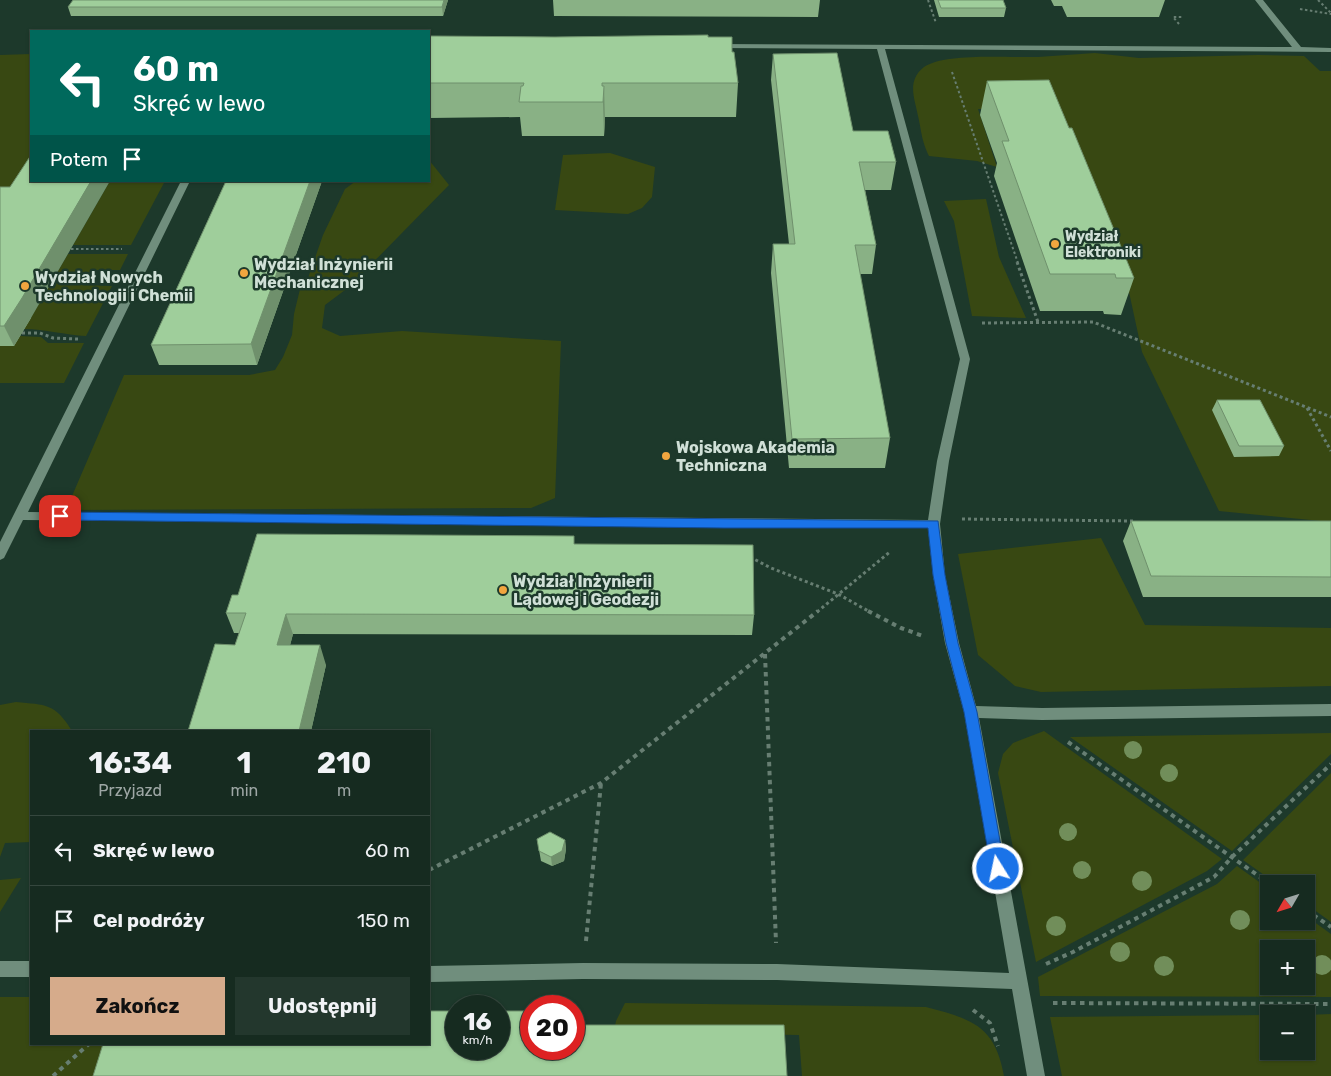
<!DOCTYPE html>
<html lang="pl">
<meta charset="utf-8">
<style>
:root{--surface:#162b20;--page:#23372d;--text:#f1f3f6;--muted:#9ea7a5;--line:#35473e;--accent:#d6ab8b}
body{margin:0;font-family:Rubik,sans-serif;background:var(--page);color:var(--text);height:100vh;display:flex;flex-direction:column;font-size:19px;white-space:nowrap}
*{box-sizing:border-box;margin:0}
p{font-size:16px;color:var(--muted)}
.icon{flex:none;width:28px;height:28px;fill:none;stroke:currentColor;stroke-width:2;stroke-linecap:round;stroke-linejoin:round}
.map{position:relative;flex:1;overflow:hidden}
.side{position:absolute;left:30px;top:730px;width:400px;height:315px;display:flex;flex-direction:column;background:var(--surface);border-radius:0px;box-shadow:0 1px 4px #0004,0 0 0 1px var(--line)}
.side>*{flex:none}
.banner{position:absolute;left:30px;top:30px;width:400px;height:152px;border-radius:0px;box-shadow:0 1px 4px #0004,0 0 0 1px var(--line);background:#00695c;color:#fff;overflow:hidden}
.needle{width:32px;rotate:231deg}
.fabs{position:absolute;left:1260px;top:875px;display:grid;gap:10px}
.fabs a{display:grid;place-items:center;width:55px;height:55px;border-radius:0px;background:var(--surface);box-shadow:0 1px 4px #0004,0 0 0 1px var(--line);font-size:25px}
.speed{position:absolute;left:445px;top:995px;display:flex;gap:10px;font-size:25px;font-weight:700;text-align:center}
.speed>*{display:grid;place-content:center;width:65px;height:65px;border-radius:50%;background:var(--surface);box-shadow:0 1px 4px #0004,0 0 0 1px var(--line);line-height:1}
.speed small{font-size:12px;font-weight:400}
.speed .limit{border:8px solid #d22;background:#fff;color:#111}
.pin{position:absolute;display:grid;place-items:center;width:42px;height:42px;color:#fff;margin:-21px;border-radius:10px;box-shadow:0 2px 8px #0006}
.me{position:absolute;width:55px;margin:-28px;rotate:350deg;stroke-linejoin:round;filter:drop-shadow(0 0 4px #0008)}
.turn{display:flex;align-items:center;gap:18px;height:105px;padding:0 20px;font-size:22px}
.turn .icon{width:65px;height:65px;stroke-width:2.5}
.turn b{display:block;font-size:35px;line-height:42px}
.then{display:flex;align-items:center;height:48px;padding:0 20px;background:#0003;gap:10px;font-size:19px}
.eta{display:flex;justify-content:space-evenly;align-items:center;height:85px;text-align:center}
.eta b{font-size:30px;font-weight:700;line-height:35px}
.primary-button{display:flex;gap:10px;margin-top:auto;padding:10px 20px}
.primary-button a{flex:1;height:58px;border-radius:0px;background:var(--accent);color:#111;font-size:20px;font-weight:700;line-height:58px;text-align:center}
.primary-button a+a{background:var(--page);color:var(--text)}
ul{padding:0;list-style:none}
li{display:flex;align-items:center;gap:15px;height:70px;padding:0 20px;border-top:1px solid var(--line)}
li div{flex:1}
li b{display:block;font-size:19px}
li em{font-style:normal}
.map>svg:first-child{display:block}
.green{fill:#384812;fill-rule:evenodd}
.lines{fill:none;stroke-linecap:round;stroke-linejoin:round}
.path-far2{stroke:#677e72;stroke-width:2;stroke-dasharray:2.5 2.5;stroke-linecap:butt}
.path-far1{stroke:#677e72;stroke-width:3;stroke-dasharray:3 3;stroke-linecap:butt}
.path{stroke:#677e72;stroke-width:4;stroke-dasharray:4.5 4.5;stroke-linecap:butt}
.minor{fill:#708e7d;fill-rule:evenodd}
.tree{fill:#718e5a}
.wall{fill:#89b185}
.shaded-wall{fill:#6f906c}
.building{fill:#9fce9b;stroke:#6f906c}
.route{fill:#1a73e8;stroke:#114b97}
.poi-dot{fill:#f1a63f;stroke:#1d392b;stroke-width:2}
.labels{text-anchor:middle;stroke-width:5;stroke-linejoin:round;paint-order:stroke}
.far-poi-label{font-size:14px;font-weight:bold;fill:#d0e0d7;stroke:#1d392b;text-anchor:start}
.poi-label{font-size:16px;font-weight:bold;fill:#d0e0d7;stroke:#1d392b;text-anchor:start}
</style>
<div class="map">
<svg width="1331" height="1076" viewBox="0 0 1331 1076">
<rect width="100%" height="100%" fill="#1d392b"/>
<path class="green" d="M1095 53 1139 58 1258 55 1304 56 1320 71H1331V522L1219 511 1142 352 1124 269 1008 110 978 109 997 167 977 161 929 156C921 139 922 133 918 116 915 99 906 81 924 67 945 52 1011 58 1038 57 1057 56 1076 54 1095 53Z
M31 54V181L0 210V55Z
M610 153 655 167 652 197 642 208 628 214 555 210 563 155Z
M429 160 449 185 349 287 325 305 322 328 340 336 402 331 561 341 555 498 531 508 66 510 124 375H249L275 370 283 357 292 335 294 314 300 289 308 278 323 235 345 189 356 181H429Z
M110 181H165L131 245H73Z
M986 199 999 257 1026 318 972 316 954 221 944 201Z
M68 254H128L120 270H92L83 285 112 286 86 336C65 335 45 329 24 329Z
M19 336 41 337 48 343H84L64 383H0V346Z
M1101 538 1145 625 1331 628V686L1041 692 1015 686 978 655 958 554Z
M16 702C46 705 55 703 72 731H31V842L5 843 0 857V705Z
M1044 731 1222 859 1207 871 1036 962 998 773 1003 754 1013 743Z
M1331 733V754L1232 851 1070 737Z
M1331 773V922L1306 904V884H1277L1243 860Z
M1237 866 1269 889V921H1306V916L1331 934V997L1040 996 1038 977 1217 884ZM1269 949H1306V986H1269Z
M21 878 0 912V880Z
M0 997H31V1044H107L95 1076H0Z
M625 1003 926 1007C971 1019 995 1025 1004 1076H802L799 1035 614 1031 616 1021Z
M1331 1014V1076H1062L1050 1017 1269 1015V1051H1306V1015Z"/>
<g class="lines">
<path class="path-far2" d="M928 0 936 23
M1318 0 1331 13
M1300 9 1331 14
M1179 24 1173 17H1183
M952 72 1018 263
M71 249H122"/>
<path class="path-far1" d="M1017 262 1038 322
M982 323 1093 322 1331 417
M22 333H40L53 338 78 339
M1307 408 1331 451
M962 519 1133 521
M750 557 771 568 838 594 870 612
M817 612 891 551"/>
<path class="path" d="M868 611 901 628 923 636
M765 654 776 943
M1068 742 1270 884
M429 870 601 783 818 611
M1306 910 1331 927
M586 941 601 783
M1046 964 1073 952 1214 877 1232 857 1331 764
M1053 1003 1331 1004
M973 1010 990 1023 998 1046
M53 1076 89 1044"/>
<path class="minor" d="M1255 0H1263L1301 47 1331 48V52L885 49 970 359 949 461 940 524 945 575 959 643 976 706 1042 708 1331 704V716L1042 720 979 718 1045 1076H1027L1012 989 777 980 583 979 429 982V966L583 963 777 964 1009 973 964 712 945 643 933 575 928 528 23 520 4 558 0 560V542L181 181H190L28 512 928 520 937 461 960 359 877 49 716 48 712 46 716 44 1292 47Z
M0 961H31V977H0Z"/>
</g>
<g class="tree">
<circle cx="1133" cy="750" r="9"/>
<circle cx="1169" cy="773" r="9"/>
<circle cx="1068" cy="832" r="9"/>
<circle cx="1082" cy="870" r="9"/>
<circle cx="1142" cy="881" r="10"/>
<circle cx="1240" cy="920" r="10"/>
<circle cx="1056" cy="926" r="10"/>
<circle cx="1120" cy="952" r="10"/>
<circle cx="1322" cy="965" r="10"/>
<circle cx="1164" cy="966" r="10"/>
</g>
<path class="wall" d="M448 0 443 16H71L68 7Z
M553 0H820L818 17 554 16Z
M934 0H1003L1006 8 1004 17H939Z
M1051 0H1165L1159 17H1067L1062 6H1054Z
M429 36 555 37H708L732 52 738 83 736 117H605L604 136H522L520 117 429 118Z
M773 54 853 131 896 162 891 190H865L876 245 872 274H860L890 438 885 468H789L771 273 773 244H789L771 80Z
M987 81 1134 278 1121 315 1104 314 1103 311H1040L994 176 997 163 980 115Z
M226 181H322L257 365H159L151 345Z
M0 187 31 318 14 346H0Z
M1217 400 1284 446 1279 456 1234 457 1212 410Z
M1131 521H1331V597H1143L1123 541Z
M575 544 754 615 752 635 293 634 290 645 326 665 311 731H188L235 645 239 633H234L226 613 238 595Z
M537 839 565 840 566 849 564 861 552 866 541 861Z"/>
<path class="shaded-wall" d="M444 0H448L443 16 442 7Z
M604 86 605 121 604 136 603 102Z
M91 181H110L31 318 14 346 4 326Z
M310 181H322L257 365 251 344Z
M286 614 293 634 285 665 277 645Z
M320 645 326 665 311 731H299Z
M565 840 566 849 564 861 552 866 551 857Z"/>
<path class="building" d="M73 0H444L442 7H68Z
M938 0H1003L1006 8H941Z
M708 35V37H732V52H734L738 83H602V86H604L603 102H519L521 86H523L524 83H429V36L555 37Z
M837 53 853 131H888L896 162H859L876 245H855L890 438 792 439 773 244H795L773 54Z
M1049 80 1069 128H1072L1134 278H1116L1115 274H1050L1002 141H1009L987 81Z
M31 155V181H91L22 298 4 326H0V187H10Z
M226 181H310L251 344 151 345Z
M1217 400H1260L1284 446H1239Z
M1131 521H1331V577L1151 576Z
M257 534 574 536V544L753 545 754 615 286 614 277 645H320L299 731H188L215 644 235 645 246 613H226L232 595H238Z
M550 832 565 840 562 851 551 857 539 851 537 839Z
M429 1011H456V1049H499V1011H531V1049H574V1025H784L787 1076H93L103 1044H429Z"/>
<path class="route" d="M60 512 938 521 945 575 958 643 977 712 1005 869 1003 873 998 875 993 873 991 869 964 712 946 643 933 575 928 528H724L60 520 54 516Z"/>
<g class="poi-dot">
<circle cx="1055" cy="244" r="5"/>
<circle cx="244" cy="273" r="5"/>
<circle cx="25" cy="286" r="5"/>
<circle cx="666" cy="456" r="5"/>
<circle cx="503" cy="590" r="5"/>
</g>
<g class="labels">
<g class="far-poi-label">
<text x="1065" y="241">Wydział<tspan x="1065" dy="16">Elektroniki</tspan></text>
</g>
<g class="poi-label">
<text x="254" y="270">Wydział Inżynierii<tspan x="254" dy="18">Mechanicznej</tspan></text>
<text x="35" y="283">Wydział Nowych<tspan x="35" dy="18">Technologii i Chemii</tspan></text>
<text x="676" y="453">Wojskowa Akademia<tspan x="676" dy="18">Techniczna</tspan></text>
<text x="513" y="587">Wydział Inżynierii<tspan x="513" dy="18">Lądowej i Geodezji</tspan></text>
</g>
</g>
</svg>
<div class="fabs">
<a><svg class="needle" viewBox="-14 -14 28 28"><path d="M0-13l5 13h-10z" fill="#e53935"/><path d="M0 13l5-13h-10z" fill="#9ea7a5"/></svg></a>
<a>+</a>
<a>−</a>
</div>
<div class="speed"><div>16<small>km/h</small></div><div class="limit">20</div></div>
<div class="pin" style="left:60px;top:516px;background:#d93025"><svg class="icon" aria-label="arrive" viewBox="0 0 24 24"><path d="M6 21V4h12l-3 4 3 4H6"/></svg></div>
<svg class="me" style="left:998px;top:869px" viewBox="-20 -20 40 40"><circle r="17" fill="#1a73e8" stroke="#fff" stroke-width="3"/><path d="M0-11L8 9 0 5-8 9z" fill="#fff"/></svg>
<div class="banner">
<div class="turn"><svg class="icon" aria-label="left" viewBox="0 0 24 24"><path d="M17 20v-9H6M10 6l-5 5 5 5"/></svg><div><b>60 m</b>Skręć w lewo</div></div>
<div class="then">Potem<svg class="icon" aria-label="arrive" viewBox="0 0 24 24"><path d="M6 21V4h12l-3 4 3 4H6"/></svg></div>
</div>
<section class="side">
<div class="eta">
<div><b>16:34</b><p>Przyjazd</p></div>
<div><b>1</b><p>min</p></div>
<div><b>210</b><p>m</p></div>
</div>
<ul>
<li><svg class="icon" aria-label="left" viewBox="0 0 24 24"><path d="M17 20v-9H6M10 6l-5 5 5 5"/></svg><div><b>Skręć w lewo</b></div><em>60 m</em></li>
<li><svg class="icon" aria-label="arrive" viewBox="0 0 24 24"><path d="M6 21V4h12l-3 4 3 4H6"/></svg><div><b>Cel podróży</b></div><em>150 m</em></li>
</ul>
<div class="primary-button"><a>Zakończ</a><a>Udostępnij</a></div>
</section>
</div>
